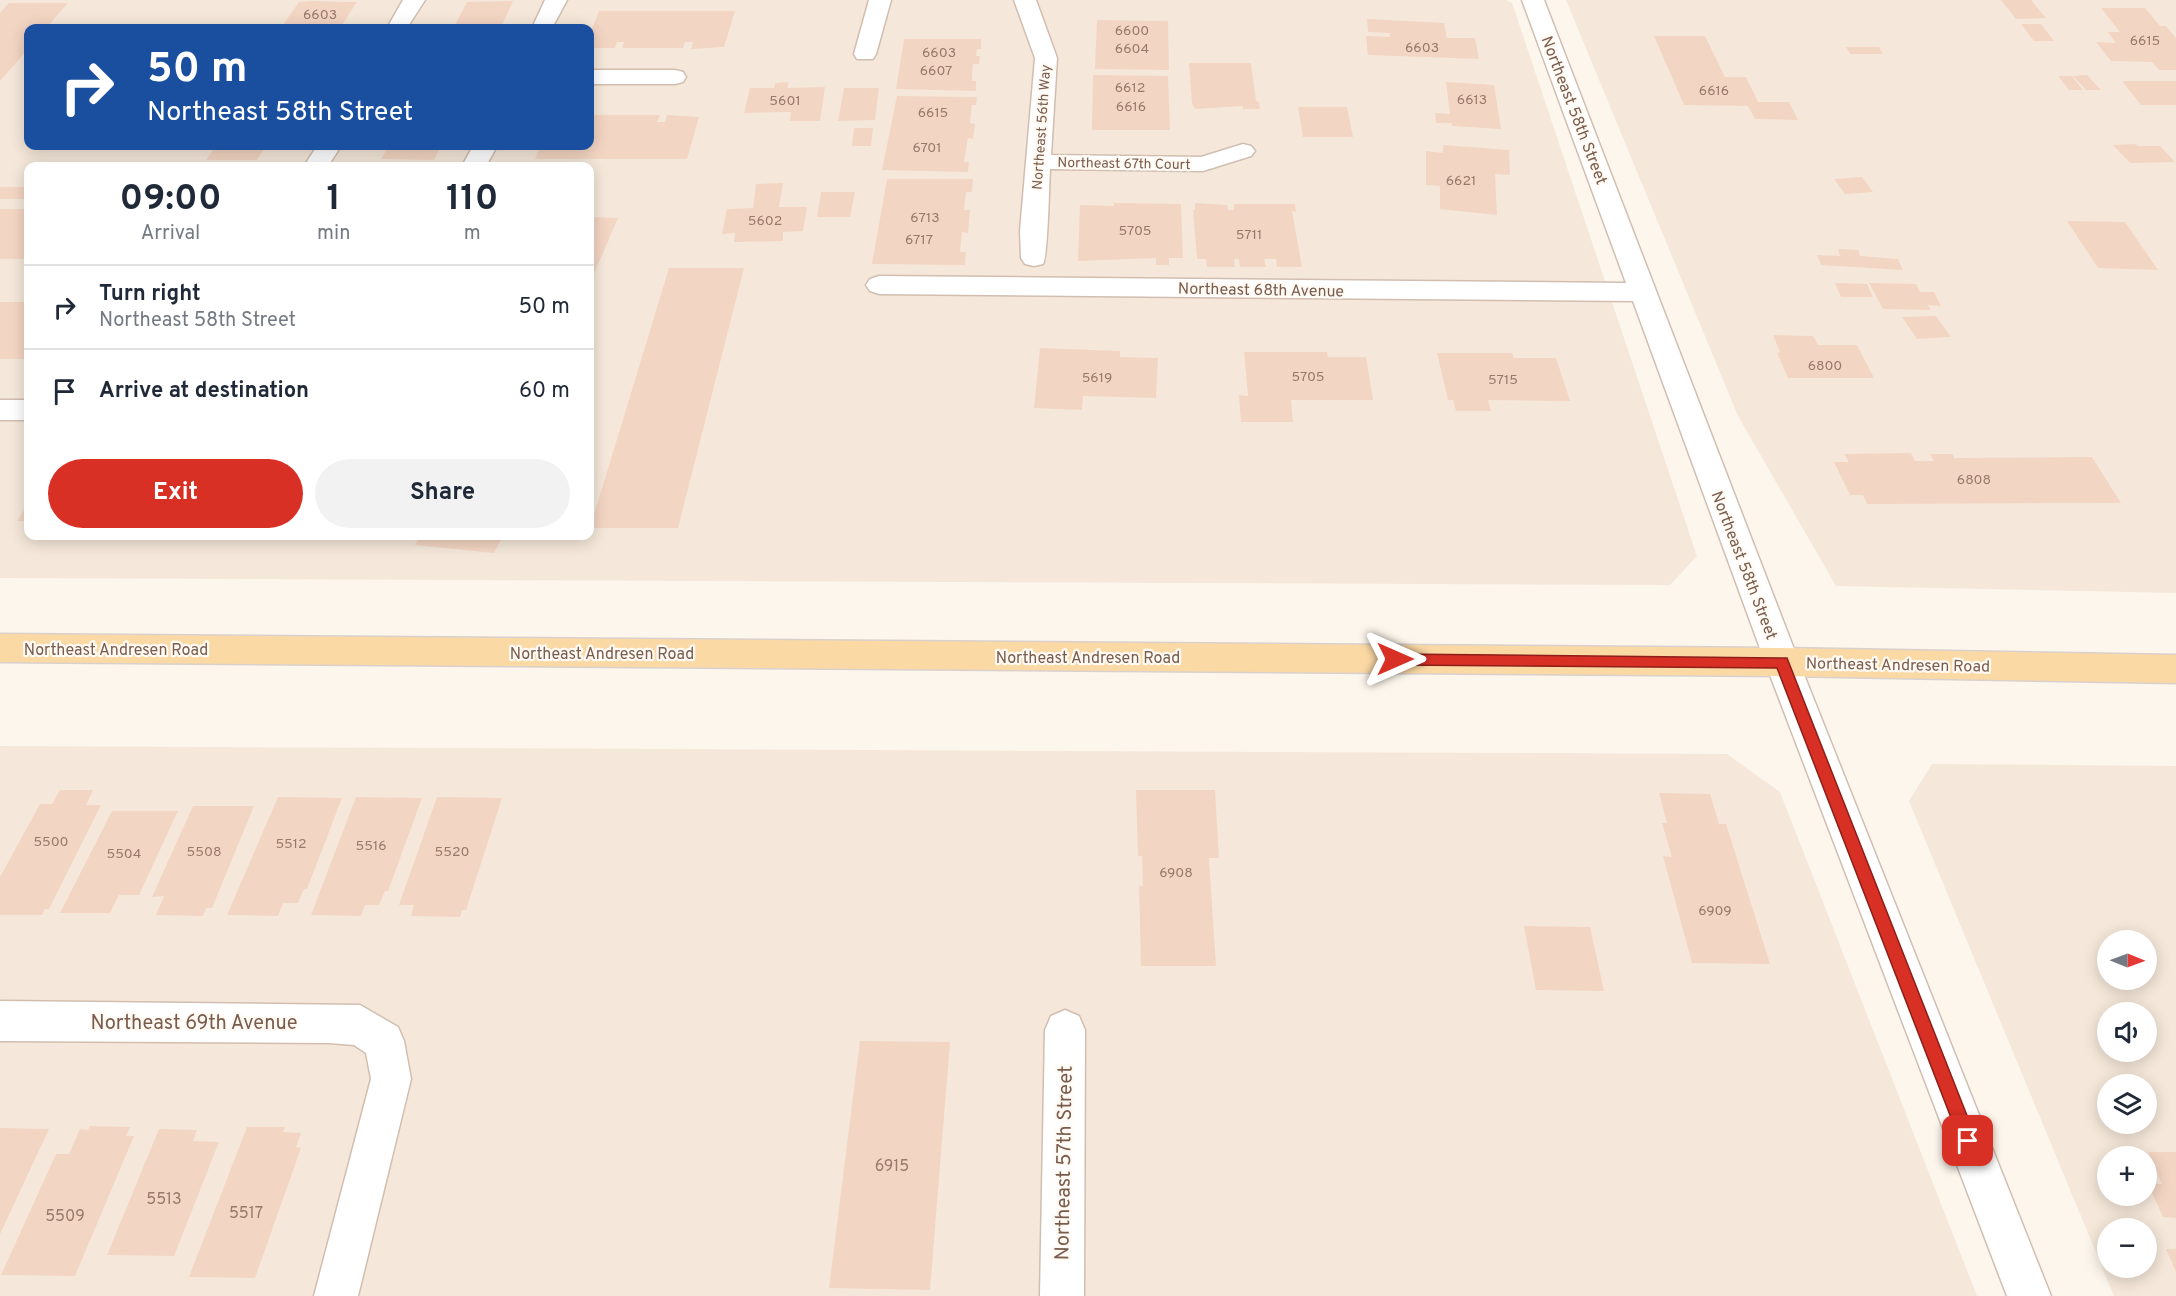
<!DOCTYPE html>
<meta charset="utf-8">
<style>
:root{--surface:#fff;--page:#f2f2f3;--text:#1f2937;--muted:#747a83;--line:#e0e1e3;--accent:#d93025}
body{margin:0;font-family:Overpass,sans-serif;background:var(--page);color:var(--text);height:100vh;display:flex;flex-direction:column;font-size:22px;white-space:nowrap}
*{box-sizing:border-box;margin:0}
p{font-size:20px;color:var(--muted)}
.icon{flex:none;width:33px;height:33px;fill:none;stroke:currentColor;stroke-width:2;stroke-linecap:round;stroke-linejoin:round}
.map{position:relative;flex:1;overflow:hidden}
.panel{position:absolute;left:24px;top:162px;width:570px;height:378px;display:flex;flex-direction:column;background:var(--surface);border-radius:12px;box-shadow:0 3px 15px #0003}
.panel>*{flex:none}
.hud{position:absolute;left:24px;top:24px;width:570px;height:126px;border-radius:12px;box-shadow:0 3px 15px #0003;background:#1a4fa0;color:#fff;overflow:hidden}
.needle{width:39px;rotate:91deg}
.controls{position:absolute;left:2097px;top:930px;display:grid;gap:12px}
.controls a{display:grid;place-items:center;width:60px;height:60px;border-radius:50%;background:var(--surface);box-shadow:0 3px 15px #0003;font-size:30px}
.pin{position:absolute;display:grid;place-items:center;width:51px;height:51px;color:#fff;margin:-26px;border-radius:12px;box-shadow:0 3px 9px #0006}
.me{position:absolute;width:66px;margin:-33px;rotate:90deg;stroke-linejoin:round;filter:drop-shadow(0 0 4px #0008)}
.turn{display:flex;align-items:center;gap:21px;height:126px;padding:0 24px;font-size:27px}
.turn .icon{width:78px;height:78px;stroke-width:2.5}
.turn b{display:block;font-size:42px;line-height:51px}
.eta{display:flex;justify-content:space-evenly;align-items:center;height:102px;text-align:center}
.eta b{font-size:36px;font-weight:700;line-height:42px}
.primary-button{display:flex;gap:12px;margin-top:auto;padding:12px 24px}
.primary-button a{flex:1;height:69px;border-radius:36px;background:var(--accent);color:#fff;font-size:24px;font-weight:700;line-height:69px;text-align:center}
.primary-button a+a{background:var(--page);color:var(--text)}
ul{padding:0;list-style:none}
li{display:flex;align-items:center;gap:18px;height:84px;padding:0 24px;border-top:2px solid var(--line)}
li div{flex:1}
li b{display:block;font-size:22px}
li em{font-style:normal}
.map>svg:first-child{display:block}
.residential{fill:#f5e8da;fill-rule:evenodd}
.building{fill:#f3d5c3}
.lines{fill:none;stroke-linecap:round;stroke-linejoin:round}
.minor-casing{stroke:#d1beb0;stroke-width:3}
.major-casing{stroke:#dad1cd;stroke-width:3}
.minor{fill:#fff;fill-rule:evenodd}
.major{fill:#fbd9a5;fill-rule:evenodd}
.route{fill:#d93025;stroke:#8d1f18;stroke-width:1.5}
.labels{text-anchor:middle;stroke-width:4.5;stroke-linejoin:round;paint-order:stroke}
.number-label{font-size:14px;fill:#987a6a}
.far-street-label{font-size:14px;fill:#7a5c4d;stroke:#fffaf3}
.street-label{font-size:16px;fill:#7a5c4d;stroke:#fffaf3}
.near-number-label{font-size:16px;fill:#987a6a}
.near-street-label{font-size:20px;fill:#7a5c4d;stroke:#fffaf3}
</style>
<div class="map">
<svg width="2176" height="1296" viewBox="0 0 2176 1296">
<rect width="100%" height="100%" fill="#fdf6ec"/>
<path class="residential" d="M0 0H1506L1512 3 1697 556 1670 585 0 578ZM28 28H590V146H28ZM28 166H590V536H28Z
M1566 0H2176V593L1836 586 1738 416Z
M0 746 1727 754 1780 792 1977 1296H0Z
M1932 764 2176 766V1296H2114L1909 801ZM2108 940H2146V980H2108ZM2108 1012H2146V1052H2108ZM2108 1084H2146V1124H2108ZM2108 1156H2146V1196H2108ZM2108 1228H2146V1268H2108Z"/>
<path class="building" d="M2001 0H2031L2046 18 2016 19Z
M314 1 345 2H357L342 25H283L299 2Z
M513 1 502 25H455L467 2Z
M9 3H68L46 28H28V49L0 81V13Z
M2101 8H2145L2160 26H2166L2176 38V70H2159L2152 62 2111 61 2096 42 2116 43 2108 32H2120Z
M599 11H735L724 47 691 49 693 42H685L683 48H622L624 42H617L615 48H590V34Z
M1367 19 1444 23 1447 38H1475L1479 59 1368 55 1366 36 1390 37V33L1368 32Z
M1097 20 1168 21 1169 70 1095 69Z
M2021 24H2041L2054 41H2034Z
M1654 36H1705L1725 77H1746L1758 102H1789L1798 120 1755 119 1748 106 1684 105Z
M904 39H981V49H977L976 56H980L979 64H973L972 77V81H976V91L896 89Z
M1846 47H1879L1883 54H1850Z
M1189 63H1251L1256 101 1259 102 1260 109H1243V106L1195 109 1192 103Z
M1093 75 1168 76 1170 130H1092Z
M2087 75 2101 90H2086L2073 76Z
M2058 76H2072L2083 90H2069Z
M2122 81H2176V105H2141Z
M789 82 787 88 825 87 820 121H790L791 112 744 113 750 88H774L775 83Z
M1446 82 1494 85 1501 129 1452 126V123H1436L1435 113 1450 114Z
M844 88H879L875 120 838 121Z
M897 96 977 97 976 105H972L970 123 975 124 973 139 968 138 964 162H969L968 172 882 170Z
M1298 107H1347L1353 137H1303Z
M594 115H660L657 122H665L667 115 699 117 687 159H535L540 146H590V121Z
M854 128H873L871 146H852Z
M2135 144 2138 146H2160L2175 162 2130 163 2113 145Z
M1443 145 1509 150 1510 175 1495 174 1497 215 1440 209V186L1426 185V151L1443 153Z
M216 146H266L257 160H206Z
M389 146H441L434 160 381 159Z
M1862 177 1873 192 1845 194 1834 179Z
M887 179H973L972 192H966L964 210H970L968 233 962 232 960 252H966L965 265 872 264Z
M783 183 779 207H807L803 231 783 232V241L734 242 735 233 722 234 727 209 753 208 756 184Z
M0 187H28V199H0Z
M821 192H855L850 217H817Z
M1114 203 1181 204 1183 258H1169V265H1156V258L1078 261 1080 205 1114 206Z
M1195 203 1227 205 1228 210H1234V204H1295L1296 212 1292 211 1302 267H1277L1276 259H1264L1266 267H1240L1239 259H1234L1235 267H1207L1206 259H1197L1193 210H1195Z
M0 209H28V259H0Z
M590 217 618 218 590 283Z
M2067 221 2125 222 2158 270 2098 268Z
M1838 249 1858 250 1860 256 1898 259 1903 270 1821 265 1817 255 1840 256Z
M669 268H744L678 528H590Z
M1835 283 1867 284 1873 297H1841Z
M1869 283 1916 284 1920 292H1934L1941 306 1928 305 1931 310 1883 309Z
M0 302H28V359H0Z
M1936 316 1951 337 1917 339 1902 317Z
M1773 335 1813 336 1818 345H1857L1874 378H1788L1777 353 1780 352Z
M1040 348 1120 351V357L1158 358 1156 398 1083 396 1082 410 1034 408Z
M1244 352H1327L1328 357H1366L1373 400H1291L1293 422H1241L1239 395 1248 396Z
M1437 353H1512L1514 358H1556L1570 401 1488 400 1491 411H1456L1453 400H1448Z
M1911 453 1915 461H1934L1930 454H1953L1954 458 2092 457 2121 503 1867 504 1863 495H1850L1834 462H1849L1844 454Z
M28 504V521H17Z
M420 536H503L494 553 415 545Z
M60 790H93L86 805H101L49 909H45L42 915H0V877L40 804H52Z
M1136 790H1215L1219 858H1209L1216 966H1141L1139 886H1143L1142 856H1138Z
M1659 793 1710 794 1719 824H1726L1770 964 1692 963 1663 856 1672 857 1662 823H1667Z
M278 797 342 798 307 889H304L298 903H283L278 916 227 915Z
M356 797 422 798 388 891H385L379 905H365L361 916 311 915Z
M437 797 502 798 466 910H462L460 917 411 916 414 905H399Z
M193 806H254L212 908H206L203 916 156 915 164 896 152 897Z
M112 811H178L139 895H119L110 913H60Z
M1524 926 1590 927 1604 991 1536 990Z
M860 1041 950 1042 930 1290 829 1288Z
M90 1126 130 1127 126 1136H134L75 1276 1 1275 56 1154H69L80 1129 88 1130Z
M247 1127H285L283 1132 301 1133 296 1147 301 1148 255 1278 189 1277Z
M0 1128 49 1129 0 1234Z
M159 1129 197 1130 193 1141 219 1142 174 1256 107 1255Z
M2148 1152H2176V1218L2163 1217 2148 1184H2162Z
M2166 1249H2176V1272Z"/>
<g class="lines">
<defs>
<path id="minor" d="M403 0H425L407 28H387Z
M545 0H567L552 28H532Z
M869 0H891L876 54 873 59H857L854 54Z
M1014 0H1036L1057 58 1051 155 1201 157 1243 144 1251 146 1255 151 1251 156 1203 171 1050 169C1049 185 1048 257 1043 264L1034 266 1025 264 1021 258 1020 231 1035 58Z
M1522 0H1544L1799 662 2051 1296H2007L1765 662 1633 301 879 294 870 291 866 285 870 279 879 276 1626 283Z
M590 70H675L683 72 686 77 683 82 675 84H590Z
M317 146H341L328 166H304Z
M473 146H497L486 166H462Z
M0 400H28V420H0Z
M0 1001 360 1005 398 1027 404 1041 411 1079 358 1296H314L371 1079 366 1053 354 1045 329 1043 0 1041Z
M1065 1010 1079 1016 1085 1030 1084 1296H1040L1045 1030 1051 1016Z"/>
<path id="major" d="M0 634 1782 648 2176 655V683L1782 676 0 662Z"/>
</defs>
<use href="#minor" class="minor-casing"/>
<use href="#major" class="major-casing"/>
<use href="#minor" class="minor"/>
<use href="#major" class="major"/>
</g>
<path class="route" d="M1395 654 1787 658 1977 1141 1974 1147 1968 1150 1962 1147 1960 1141 1777 668 1395 665 1388 659Z"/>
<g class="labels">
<g class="number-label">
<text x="320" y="19">6603</text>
<text x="1132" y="35">6600</text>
<text x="2145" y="45">6615</text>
<text x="1422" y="52">6603</text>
<text x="1132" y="53">6604</text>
<text x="939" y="57">6603</text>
<text x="936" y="75">6607</text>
<text x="1130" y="92">6612</text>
<text x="1714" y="95">6616</text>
<text x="1472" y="104">6613</text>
<text x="785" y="105">5601</text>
<text x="1131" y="111">6616</text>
<text x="933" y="117">6615</text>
<text x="927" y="152">6701</text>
<text x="1461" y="185">6621</text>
<text x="925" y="222">6713</text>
<text x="765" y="225">5602</text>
<text x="1135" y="235">5705</text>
<text x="1249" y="239">5711</text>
<text x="919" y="244">6717</text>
<text x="1825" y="370">6800</text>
<text x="1308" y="381">5705</text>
<text x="1097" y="382">5619</text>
<text x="1503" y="384">5715</text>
<text x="1974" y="484">6808</text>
<text x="51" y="846">5500</text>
<text x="291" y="848">5512</text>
<text x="371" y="850">5516</text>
<text x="204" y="856">5508</text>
<text x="452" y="856">5520</text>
<text x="124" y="858">5504</text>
<text x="1176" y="877">6908</text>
<text x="1715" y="915">6909</text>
</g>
<g class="far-street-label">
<text transform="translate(1041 127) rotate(-86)" y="5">Northeast 56th Way</text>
<text transform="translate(1124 163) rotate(1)" y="5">Northeast 67th Court</text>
</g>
<g class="street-label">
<text transform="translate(1575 110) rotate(69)" y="6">Northeast 58th Street</text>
<text transform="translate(1261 289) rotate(1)" y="6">Northeast 68th Avenue</text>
<text transform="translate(1745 565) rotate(69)" y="6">Northeast 58th Street</text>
<text x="116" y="655">Northeast Andresen Road</text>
<text x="602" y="659">Northeast Andresen Road</text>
<text x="1088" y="663">Northeast Andresen Road</text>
<text transform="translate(1898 664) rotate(1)" y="6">Northeast Andresen Road</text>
</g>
<g class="near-number-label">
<text x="892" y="1171">6915</text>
<text x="164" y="1204">5513</text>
<text x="246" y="1218">5517</text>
<text x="65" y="1221">5509</text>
</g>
<g class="near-street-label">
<text x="194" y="1029">Northeast 69th Avenue</text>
<text transform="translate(1063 1163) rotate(-89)" y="7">Northeast 57th Street</text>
</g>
</g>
</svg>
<div class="controls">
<a><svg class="needle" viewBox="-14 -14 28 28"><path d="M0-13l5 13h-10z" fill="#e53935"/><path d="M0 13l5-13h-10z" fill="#747a83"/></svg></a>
<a><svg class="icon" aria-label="sound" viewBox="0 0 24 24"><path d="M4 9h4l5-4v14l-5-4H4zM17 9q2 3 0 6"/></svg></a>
<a><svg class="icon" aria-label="layers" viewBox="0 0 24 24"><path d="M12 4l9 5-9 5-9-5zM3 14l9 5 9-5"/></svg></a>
<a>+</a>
<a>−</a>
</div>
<div class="pin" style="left:1968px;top:1141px;background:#d93025"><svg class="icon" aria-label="arrive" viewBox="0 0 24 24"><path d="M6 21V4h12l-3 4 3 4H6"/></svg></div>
<svg class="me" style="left:1395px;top:659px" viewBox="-20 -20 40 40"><path d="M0-17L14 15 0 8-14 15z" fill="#d93025" stroke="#fff" stroke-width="4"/></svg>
<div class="hud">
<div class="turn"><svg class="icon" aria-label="right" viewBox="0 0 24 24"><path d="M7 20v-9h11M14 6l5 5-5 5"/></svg><div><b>50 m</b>Northeast 58th Street</div></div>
</div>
<section class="panel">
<div class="eta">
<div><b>09:00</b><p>Arrival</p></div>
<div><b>1</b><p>min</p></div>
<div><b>110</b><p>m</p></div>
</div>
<ul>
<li><svg class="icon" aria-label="right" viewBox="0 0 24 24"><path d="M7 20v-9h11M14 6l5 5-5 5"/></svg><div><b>Turn right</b><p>Northeast 58th Street</p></div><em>50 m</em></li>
<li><svg class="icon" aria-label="arrive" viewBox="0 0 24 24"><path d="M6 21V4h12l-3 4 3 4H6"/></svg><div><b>Arrive at destination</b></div><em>60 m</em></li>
</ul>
<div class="primary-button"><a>Exit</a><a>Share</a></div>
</section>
</div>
